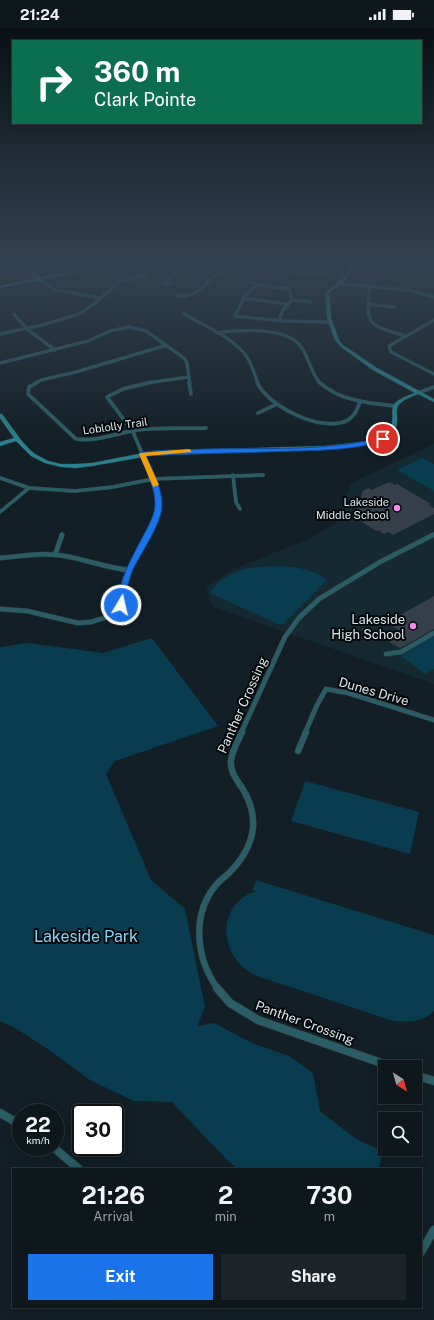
<!DOCTYPE html>
<style>
:root{--surface:#0e171c;--page:#1c2429;--text:#f1f3f6;--muted:#9b9fa3;--line:#2e363b;--accent:#1a73e8}
body{margin:0;font-family:"Public Sans",sans-serif;background:var(--page);color:var(--text);height:100vh;display:flex;flex-direction:column;font-size:15px;white-space:nowrap}
*{box-sizing:border-box;margin:0}
p{font-size:13px;color:var(--muted)}
.icon{flex:none;width:22px;height:22px;fill:none;stroke:currentColor;stroke-width:2;stroke-linecap:round;stroke-linejoin:round}
.map{position:relative;flex:1;overflow:hidden}
.panel{position:absolute;left:12px;top:1140px;width:410px;height:140px;display:flex;flex-direction:column;background:var(--surface);border-radius:0px;box-shadow:0 2px 10px #0003,0 0 0 1px var(--line)}
.panel>*{flex:none}
.hud{position:absolute;left:12px;top:12px;width:410px;height:84px;border-radius:0px;box-shadow:0 2px 10px #0003,0 0 0 1px var(--line);background:#0b6e4f;color:#fff;overflow:hidden}
.needle{width:26px;rotate:143deg}
.buttons{position:absolute;left:378px;top:1032px;display:grid;gap:8px}
.buttons a{display:grid;place-items:center;width:44px;height:44px;border-radius:0px;background:var(--surface);box-shadow:0 2px 10px #0003,0 0 0 1px var(--line);font-size:20px}
.speed{position:absolute;left:12px;top:1076px;display:flex;gap:8px;font-size:20px;font-weight:700;text-align:center}
.speed>*{display:grid;place-content:center;width:52px;height:52px;border-radius:50%;background:var(--surface);box-shadow:0 2px 10px #0003,0 0 0 1px var(--line);line-height:1}
.speed small{font-size:10px;font-weight:400}
.speed .limit{border:2px solid #111;border-radius:6px;background:#fff;color:#111}
.pin{position:absolute;display:grid;place-items:center;width:34px;height:34px;color:#fff;margin:-17px;border:2px solid #fff;border-radius:50%;box-shadow:0 1px 4px #0007}
.me{position:absolute;width:44px;margin:-22px;rotate:9deg;stroke-linejoin:round;filter:drop-shadow(0 0 3px #0008)}
.turn{display:flex;align-items:center;gap:14px;height:84px;padding:0 16px;font-size:18px}
.turn .icon{width:52px;height:52px;stroke-width:2.5}
.turn b{display:block;font-size:28px;line-height:34px}
.eta{display:flex;justify-content:space-evenly;align-items:center;height:68px;text-align:center}
.eta b{font-size:24px;font-weight:700;line-height:28px}
.cta{display:flex;gap:8px;margin-top:auto;padding:8px 16px}
.cta a{flex:1;height:46px;border-radius:0px;background:var(--accent);color:#fff;font-size:16px;font-weight:700;line-height:46px;text-align:center}
.cta a+a{background:var(--page);color:var(--text)}
.status{display:flex;justify-content:space-between;align-items:center;height:28px;padding:0 20px;background:var(--surface);direction:ltr}
.status svg{height:11px;fill:currentColor}
.map>svg:first-child{display:block}
.built{fill:#142932}
.green{fill:#0a3c4f}
.building{fill:#36404a}
.lines{fill:none;stroke-linecap:round;stroke-linejoin:round}
.street-far4-casing{stroke:#2e3b41;stroke-width:3.5}
.street-far3-casing{stroke:#2e3b41;stroke-width:4}
.street-far2-casing{stroke:#2e3b41;stroke-width:5.5}
.street-far1-casing{stroke:#2e3b41;stroke-width:7}
.street-casing{stroke:#2e3b41;stroke-width:9}
.secondary-casing{stroke:#2e3b41;stroke-width:1}
.primary-casing{stroke:#2e3b41;stroke-width:1}
.street-far4{stroke:#2a5d65;stroke-width:3}
.street-far3{stroke:#2a5d65;stroke-width:3.5}
.street-far2{stroke:#2a5d65;stroke-width:4.5}
.street-far1{stroke:#2a5d65;stroke-width:6}
.street{stroke:#2a5d65;stroke-width:8}
.secondary{fill:#27818e;fill-rule:evenodd}
.primary{fill:#1b9dad;fill-rule:evenodd}
.route{fill:#1a73e8;stroke:#114b97}
.slow{fill:#f59e0b}
.poi-dot{fill:#f689ee;stroke:#04080b;stroke-width:1.5}
.labels{text-anchor:middle;stroke-width:4;stroke-linejoin:round;paint-order:stroke}
.far-street-label{font-size:11px;fill:#dde6ea;stroke:#04080b}
.far-poi-label{font-size:11px;fill:#dde6ea;stroke:#04080b;text-anchor:end}
.poi-label{font-size:13px;fill:#dde6ea;stroke:#04080b;text-anchor:end}
.street-label{font-size:13px;fill:#dde6ea;stroke:#04080b}
.near-park-label{font-size:16px;fill:#85d4f7;stroke:#04080b}
</style>
<div class="status"><b>21:24</b><svg viewBox="0 0 49 12"><path d="M0 12V9h3v3zM5 12V6h3v6zM10 12V3h3v9zM15 12V0h3v12zM26 1h20v11H26zM47 4h2v5h-2z"/></svg></div>
<div class="map">
<svg width="434" height="1292" viewBox="0 0 434 1292">
<rect width="100%" height="100%" fill="#121f26"/>
<path class="built" d="M434 416V656L213 579 206 560 231 542 306 512 337 495 351 455Z"/>
<path class="green" d="M422 430 434 436V463L397 442Z
M279 538C297 539 313 541 327 552L283 596H278L210 565C225 541 254 538 279 538Z
M434 608V641L425 646 401 628Z
M152 610 218 698 115 733 106 746 151 852 185 881 205 979 197 998 214 995 252 1015 289 1028 313 1045 320 1083 356 1111 383 1123 379 1141H238L229 1134 172 1074 134 1073 90 1052 49 1022 17 1001 0 993V619L28 615 103 625Z
M305 753 419 784 410 826 291 793Z
M256 852 434 907V983C422 995 405 995 390 992L260 949C220 935 212 878 256 863L252 862Z"/>
<path class="building" d="M390 454 395 457 397 456 431 476 428 477 434 480V486L393 507 388 504 384 506 378 502 376 503 362 494 364 493 358 489 361 487 356 484 363 463 369 460 371 462Z
M434 568V601L400 620 389 614 401 607 395 603 398 602 388 594Z"/>
<g class="lines">
<defs>
<path id="street-far4" d="M23 236 39 251 55 262 101 270
M266 236 263 240 325 247
M180 240 213 244
M352 242H389L409 236
M165 254 185 236
M165 254 171 255 166 257 164 256Z
M251 254 257 257 289 261 292 272 283 282 279 292
M341 256 408 262 434 269
M257 257 246 266 235 288 283 293 330 294
M370 260C364 299 371 297 405 308
M181 266 186 268H177Z
M186 268C206 263 205 252 220 243L212 242 211 244
M243 270 287 276
M292 272 311 274
M368 276 394 279
M14 286 27 301 55 322
M184 286C205 298 233 309 247 329 252 336 254 346 258 355
M434 292 389 318 391 324 434 346
M217 305C240 302 287 298 302 320 309 331 311 345 320 355
M0 306 42 297 79 286 94 276 119 254 147 247
M0 335 88 313 110 303 129 299 146 303 184 330 187 335 190 355
M36 355 41 352 76 344 167 317
M146 355 189 349"/>
<path id="street-far3" d="M38 354 29 359 28 366 76 411C97 414 117 405 137 402 160 399 183 401 206 400
M189 354 191 366
M257 354C267 378 323 406 348 392 355 388 357 381 360 374
M319 354C340 373 368 375 395 378
M418 365 434 359
M258 385 277 376
M233 447 236 474 240 481
M0 450 29 460 75 463 113 459 153 451 263 447
M0 484 29 460
M61 508 62 506
M148 508 153 496 158 479 156 458 133 404 107 369 123 361 152 354
M431 508 434 506"/>
<path id="street-far2" d="M55 527 62 507
M0 530C22 528 44 524 65 528 87 532 107 540 129 542
M0 581 27 583 78 595 91 594 110 588 119 580 127 547 148 507
M386 626 401 624 434 605
M241 705 285 609 299 590 319 571 380 534 433 507
M305 705 317 677 326 661 348 665 434 692"/>
<path id="street-far1" d="M298 723 306 704
M218 961C196 931 191 887 216 857 220 852 225 849 229 845 242 832 251 818 253 800 254 788 251 776 245 765 240 755 229 745 231 732 232 723 238 713 242 704"/>
<path id="street" d="M217 960 230 975 258 992 393 1039
M415 1047 434 1053
M0 1085 21 1097
M53 1119 79 1141
M421 1224 434 1202"/>
<path id="secondary" d="M350 236H354C352 251 339 256 329 265L331 290 339 312 343 317 377 340 434 371V374L418 366C383 379 405 384 393 408L374 415 324 422 154 427 92 438 76 440 61 439 45 435 31 428 16 413 0 418V414L14 410 0 390V386H2L21 412 30 422 35 426 48 433 61 436H76L92 435 154 423 324 418 373 413 389 406C399 381 380 377 415 365L373 342 341 319 335 312 327 290 325 265C335 255 348 251 350 236Z"/>
<path id="primary" d="M106 236H116L0 260V258Z"/>
</defs>
<use href="#street-far4" class="street-far4-casing"/>
<use href="#street-far3" class="street-far3-casing"/>
<use href="#street-far2" class="street-far2-casing"/>
<use href="#street-far1" class="street-far1-casing"/>
<use href="#street" class="street-casing"/>
<use href="#secondary" class="secondary-casing"/>
<use href="#primary" class="primary-casing"/>
<use href="#street-far4" class="street-far4"/>
<use href="#street-far3" class="street-far3"/>
<use href="#street-far2" class="street-far2"/>
<use href="#street-far1" class="street-far1"/>
<use href="#street" class="street"/>
<use href="#secondary" class="secondary"/>
<use href="#primary" class="primary"/>
</g>
<linearGradient id="sky" x2="0" y2="1"><stop stop-color="#0a1115"/><stop offset="0.57" stop-color="#334252"/><stop offset="1" stop-color="#334252" stop-opacity="0"/></linearGradient>
<rect width="434" height="417" fill="url(#sky)"/>
<path class="route" d="M383 409 385 410V412C357 422 324 422 295 423 245 425 196 425 146 428 153 443 162 460 162 477 162 495 141 525 133 541 128 553 126 565 125 577L121 580 117 577C119 553 130 533 141 512 146 502 154 490 155 478 156 461 146 441 139 426L140 425C154 422 171 422 185 422 250 418 320 426 383 409Z"/>
<path class="slow" d="M189 421 191 422V424L146 428 159 457 153 459 139 426 140 425Z"/>
<g class="poi-dot">
<circle cx="397" cy="480" r="4"/>
<circle cx="413" cy="598" r="4"/>
</g>
<g class="labels">
<g class="far-street-label">
<text transform="translate(115 398) rotate(-8)" y="4">Loblolly Trail</text>
</g>
<g class="far-poi-label">
<text x="389" y="478">Lakeside<tspan x="389" dy="13">Middle School</tspan></text>
</g>
<g class="poi-label">
<text x="405" y="596">Lakeside<tspan x="405" dy="15">High School</tspan></text>
</g>
<g class="street-label">
<text transform="translate(374 663) rotate(16)" y="5">Dunes Drive</text>
<text transform="translate(242 677) rotate(-66)" y="5">Panther Crossing</text>
<text transform="translate(305 994) rotate(20)" y="5">Panther Crossing</text>
</g>
<g class="near-park-label">
<text x="86" y="914">Lakeside Park</text>
</g>
</g>
</svg>
<div class="buttons">
<a><svg class="needle" viewBox="-14 -14 28 28"><path d="M0-13l5 13h-10z" fill="#e53935"/><path d="M0 13l5-13h-10z" fill="#9b9fa3"/></svg></a>
<a><svg class="icon" aria-label="search" viewBox="0 0 24 24"><circle cx="10" cy="10" r="6"/><path d="M15 15l6 6"/></svg></a>
</div>
<div class="speed"><div>22<small>km/h</small></div><div class="limit">30</div></div>
<div class="pin" style="left:383px;top:411px;background:#d93025"><svg class="icon" aria-label="arrive" viewBox="0 0 24 24"><path d="M6 21V4h12l-3 4 3 4H6"/></svg></div>
<svg class="me" style="left:121px;top:577px" viewBox="-20 -20 40 40"><circle r="17" fill="#1a73e8" stroke="#fff" stroke-width="3"/><path d="M0-11L8 9 0 5-8 9z" fill="#fff"/></svg>
<div class="hud">
<div class="turn"><svg class="icon" aria-label="right" viewBox="0 0 24 24"><path d="M7 20v-9h11M14 6l5 5-5 5"/></svg><div><b>360 m</b>Clark Pointe</div></div>
</div>
<section class="panel">
<div class="eta">
<div><b>21:26</b><p>Arrival</p></div>
<div><b>2</b><p>min</p></div>
<div><b>730</b><p>m</p></div>
</div>
<div class="cta"><a>Exit</a><a>Share</a></div>
</section>
</div>
